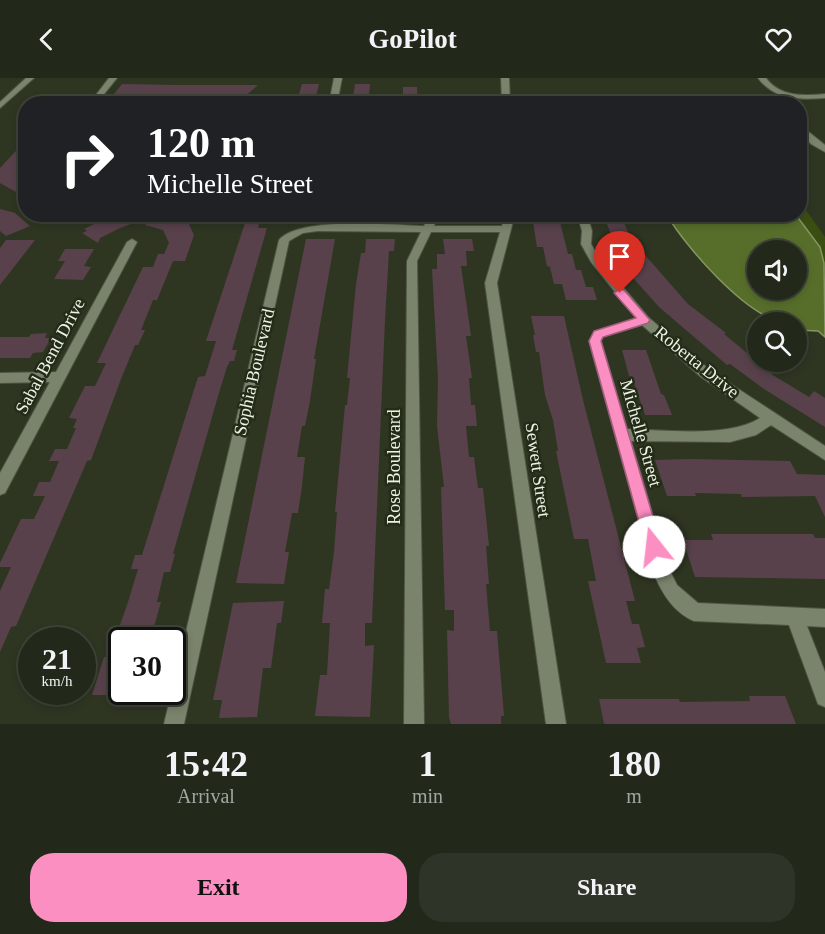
<!DOCTYPE html>
<style>
:root{--surface:#22281a;--page:#2e3427;--text:#f1f3f6;--muted:#a2a6a2;--line:#3f4439;--accent:#fc8fc2}
body{margin:0;font-family:Georgia,serif;background:var(--page);color:var(--text);height:100vh;display:flex;flex-direction:column;font-size:22px;white-space:nowrap}
*{box-sizing:border-box;margin:0}
p{font-size:20px;color:var(--muted)}
.icon{flex:none;width:33px;height:33px;fill:none;stroke:currentColor;stroke-width:2;stroke-linecap:round;stroke-linejoin:round}
.map{position:relative;height:646px;overflow:hidden}
.side{display:flex;flex-direction:column;background:var(--surface);flex:1}
.side>*{flex:none}
.banner{position:absolute;left:18px;top:18px;width:789px;height:126px;border-radius:24px;box-shadow:0 3px 9px #0003,0 0 0 2px var(--line);background:#202124;color:#fff;overflow:hidden}
.tools{position:absolute;left:747px;top:162px;display:grid;gap:12px}
.tools a{display:grid;place-items:center;width:60px;height:60px;border-radius:50%;background:var(--surface);box-shadow:0 3px 9px #0003,0 0 0 2px var(--line);font-size:30px}
.speed{position:absolute;left:18px;top:549px;display:flex;gap:12px;font-size:30px;font-weight:700;text-align:center}
.speed>*{display:grid;place-content:center;width:78px;height:78px;border-radius:50%;background:var(--surface);box-shadow:0 3px 9px #0003,0 0 0 2px var(--line);line-height:1}
.speed small{font-size:15px;font-weight:400}
.speed .limit{border:3px solid #111;border-radius:9px;background:#fff;color:#111}
.pin{position:absolute;display:grid;place-items:center;width:51px;height:51px;color:#fff;margin:-62px -26px;border-radius:50% 50% 50% 0;rotate:-45deg;box-shadow:0 0 6px #0007}
.pin .icon{rotate:45deg}
.me{position:absolute;width:66px;margin:-33px;rotate:344deg;stroke-linejoin:round;filter:drop-shadow(0 0 4px #0008)}
.turn{display:flex;align-items:center;gap:21px;height:126px;padding:0 30px;font-size:27px}
.turn .icon{width:78px;height:78px;stroke-width:2.5}
.turn b{display:block;font-size:42px;line-height:51px}
.eta{display:flex;justify-content:space-evenly;align-items:center;height:102px;text-align:center}
.eta b{font-size:36px;font-weight:700;line-height:42px}
.button{display:flex;gap:12px;margin-top:auto;padding:12px 30px}
.button a{flex:1;height:69px;border-radius:24px;background:var(--accent);color:#111;font-size:24px;font-weight:700;line-height:69px;text-align:center}
.button a+a{background:var(--page);color:var(--text)}
header{display:flex;justify-content:space-between;align-items:center;height:78px;padding:0 30px;background:var(--surface);font-size:27px;font-weight:700}
.map>svg:first-child{display:block}
.green{fill:#3b4e11}
.water{fill:#576e2b;stroke:#849663;stroke-width:1.5;fill-rule:evenodd}
.building{fill:#58414b}
.lines{fill:none;stroke-linecap:round;stroke-linejoin:round}
.minor-casing{stroke:#4e5443;stroke-width:2}
.minor{fill:#7a836c;fill-rule:evenodd}
.route{fill:#fc8fc2;stroke:#a45d7e;stroke-width:1.5}
.labels{text-anchor:middle;stroke-width:5;stroke-linejoin:round;paint-order:stroke}
.street-label{font-size:18px;fill:#ecf2e5;stroke:#242c18}
</style>
<header><svg class="icon" aria-label="back" viewBox="0 0 24 24"><path d="M15 5l-7 7 7 7"/></svg>GoPilot<svg class="icon" aria-label="heart" viewBox="0 0 24 24"><path d="M12 20l-8-8c-3-5 5-10 8-4 3-6 11-1 8 4z"/></svg></header>
<div class="map">
<svg width="825" height="646" viewBox="0 0 825 646">
<rect width="100%" height="100%" fill="#2e3622"/>
<path class="green" d="M800 124 825 159V194L820 169 796 137 800 136Z"/>
<path class="water" d="M667 137H796L820 169 824 185 825 259 818 253 797 252 796 244C792 244 787 245 782 244 745 237 685 168 667 137ZM758 172H796V212H758Z"/>
<path class="building" d="M122 6 176 7H258L236 26H106Z
M302 6H319L314 26H296Z
M355 6H370L368 26H352Z
M403 9H417L418 26H403Z
M26 62V110L16 114 0 105V90Z
M0 131 15 135 30 148 6 158 0 153Z
M114 136H152V138L120 150 100 160 98 165 82 155 87 153 84 151Z
M159 136H176L186 140 194 157 185 183H173L157 222H153L141 252H145L138 267H135L121 301 91 382 87 383 16 548 11 549 0 574V513L11 489H0V485L21 441H34L45 418H33L39 404H50L59 383H49L55 371H67L76 350H73L77 341 69 340 85 308H95L106 285H97L143 189H153L158 176H164L169 165 163 152 145 147Z
M248 136H261L258 150H267L232 272H237L234 283H230L227 289 218 318 173 476H175L170 494H164L157 524H161L151 559H122V617H92L104 579H109L128 524 138 491H131L135 477H142L198 299 205 298 216 263H206Z
M537 136H558L568 176H572L576 192H581L586 209H593L597 222H566L562 206H554L550 189 547 188 543 169H537L533 144H539Z
M603 136H620L629 156H619L635 179 645 177 688 226 726 255 724 256 758 284 775 293 771 296 809 319 814 313 825 320V349L764 311 730 286 727 287 659 229 626 192 606 164H614Z
M306 161H335L314 281H316L310 323 305 348H302L297 379H305L302 408 298 435H292L285 474H289L284 506 236 505Z
M366 161H395L394 173H389L385 242 372 545H365V568L374 567 370 639 315 638 320 597H327L330 545H322L325 511H329L334 474 337 434H335L345 327H347L350 300H347L356 206 361 175H365Z
M443 161H472L474 173H466L467 188H461L471 258H466L472 300H469L471 327H475L477 348H466L469 379H474L478 410H483L489 468H486L489 506H486L490 553H497L504 638H501V646H451L449 639 447 552 454 553V532H445L441 409H444L437 348 438 300 432 191H437V176H445Z
M6 162H35L0 207V170Z
M65 171H94L84 188 91 189 83 202 54 201 65 183H58Z
M531 238H564L583 322 635 523H626L632 546H639L645 569 637 570 641 585H606L588 503H596L588 461H574L556 373H558L553 342 545 317 539 274H536L533 257H535Z
M47 255 45 260H51L43 274 33 275 30 280H0V259H29L31 256Z
M622 272H646L661 316 664 317 672 337H645L634 305H631Z
M689 381 790 383 797 396 825 397V439L815 418 742 419 741 416 695 415 696 418H667L655 382Z
M711 456H813L815 460H825V501L695 499 683 462H713Z
M284 523 281 545H277L271 590H263L257 639 219 640 222 622H213L233 525Z
M749 618H785L796 646H604L599 621H679L680 624 750 623Z"/>
<g class="lines">
<defs>
<path id="minor" d="M26 0H34L0 30V24Z
M109 0H117L96 26H89Z
M334 0H342L337 26H329Z
M501 0H509L510 24 527 26H453L502 24Z
M758 0H766C780 19 804 18 825 16V20C800 22 774 22 758 0Z
M800 47 825 67V74L811 66 800 53Z
M429 136H439L434 148H502L505 136H515L497 205 566 646H546L485 205 500 154H431L417 183 424 646H404L407 183 421 154 318 153 303 155 289 163 184 646H164L279 162C300 138 391 147 424 148Z
M577 136H587L592 153 591 166 600 182 648 239 711 293 825 368V382L771 347 756 357 730 364 631 363 668 489 677 507 698 525 825 531V549L807 548 825 594V629L818 626 789 547 694 543C672 534 660 512 652 491L589 263 595 253 636 240 591 184 581 166 582 153ZM642 247 701 299 760 340C728 360 666 352 627 351L601 263 603 259Z
M132 161 137 164 5 415 0 417V395L50 304 0 305V295L56 294 127 164Z"/>
</defs>
<use href="#minor" class="minor-casing"/>
<use href="#minor" class="minor"/>
</g>
<path class="route" d="M620 211 624 212 650 242 648 245 603 259 601 263 662 469 660 475 654 477 648 475 646 469 589 263 594 253 636 240 614 215Z"/>
<g class="labels">
<g class="street-label">
<text transform="translate(50 278) rotate(-62)" y="6">Sabal Bend Drive</text>
<text transform="translate(697 284) rotate(39)" y="6">Roberta Drive</text>
<text transform="translate(254 294) rotate(-77)" y="6">Sophia Boulevard</text>
<text transform="translate(641 355) rotate(74)" y="6">Michelle Street</text>
<text transform="translate(394 389) rotate(-90)" y="6">Rose Boulevard</text>
<text transform="translate(538 392) rotate(82)" y="6">Sewett Street</text>
</g>
</g>
</svg>
<div class="tools">
<a><svg class="icon" aria-label="sound" viewBox="0 0 24 24"><path d="M4 9h4l5-4v14l-5-4H4zM17 9q2 3 0 6"/></svg></a>
<a><svg class="icon" aria-label="search" viewBox="0 0 24 24"><circle cx="10" cy="10" r="6"/><path d="M15 15l6 6"/></svg></a>
</div>
<div class="speed"><div>21<small>km/h</small></div><div class="limit">30</div></div>
<div class="pin" style="left:620px;top:215px;background:#d93025"><svg class="icon" aria-label="arrive" viewBox="0 0 24 24"><path d="M6 21V4h12l-3 4 3 4H6"/></svg></div>
<svg class="me" style="left:654px;top:469px" viewBox="-20 -20 40 40"><circle r="19" fill="#fff"/><path d="M0-13L10 11 0 6-10 11z" fill="#fc8fc2"/></svg>
<div class="banner">
<div class="turn"><svg class="icon" aria-label="right" viewBox="0 0 24 24"><path d="M7 20v-9h11M14 6l5 5-5 5"/></svg><div><b>120 m</b>Michelle Street</div></div>
</div>
</div>
<section class="side">
<div class="eta">
<div><b>15:42</b><p>Arrival</p></div>
<div><b>1</b><p>min</p></div>
<div><b>180</b><p>m</p></div>
</div>
<div class="button"><a>Exit</a><a>Share</a></div>
</section>
